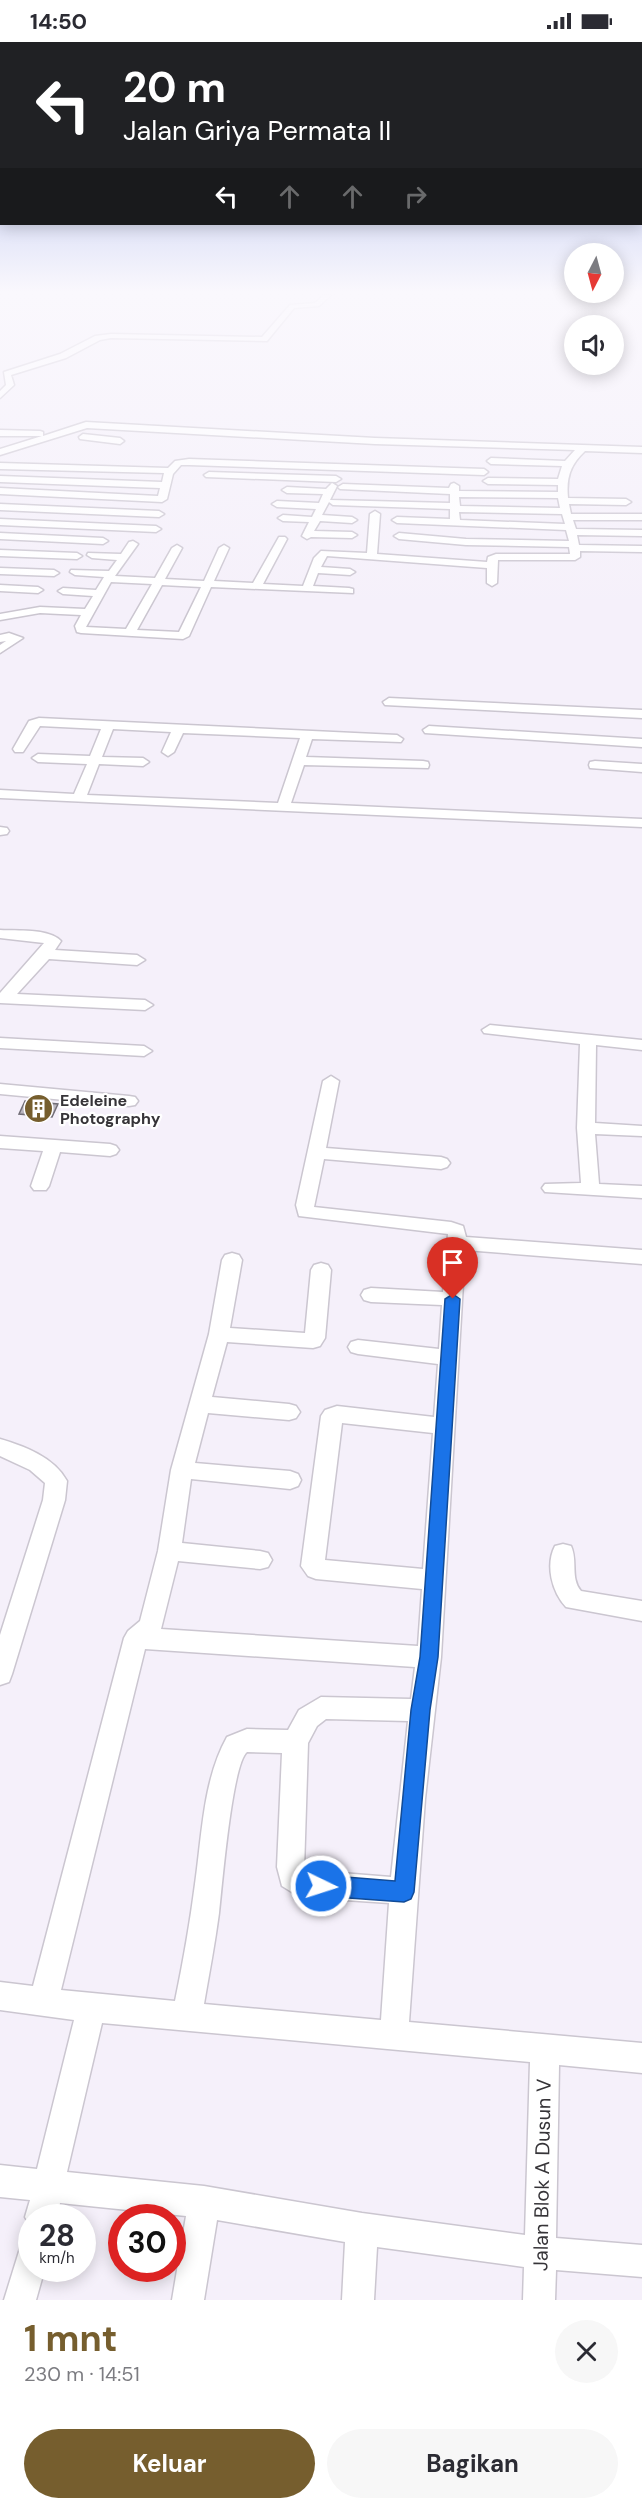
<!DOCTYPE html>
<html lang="id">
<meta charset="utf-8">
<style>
:root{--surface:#fff;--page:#f7f7f7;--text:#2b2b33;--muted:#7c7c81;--accent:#765e2e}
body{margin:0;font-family:"DM Sans",sans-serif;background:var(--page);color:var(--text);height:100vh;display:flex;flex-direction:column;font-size:22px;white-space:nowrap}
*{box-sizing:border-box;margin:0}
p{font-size:20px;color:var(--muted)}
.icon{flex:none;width:33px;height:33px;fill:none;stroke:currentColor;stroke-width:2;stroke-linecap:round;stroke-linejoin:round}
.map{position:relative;height:2258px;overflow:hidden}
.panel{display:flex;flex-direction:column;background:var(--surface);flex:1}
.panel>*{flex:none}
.guide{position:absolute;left:0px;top:0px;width:642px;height:183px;box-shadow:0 3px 15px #0003;background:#202124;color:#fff;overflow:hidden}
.needle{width:39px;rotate:186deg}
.tools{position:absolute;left:564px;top:201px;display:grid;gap:12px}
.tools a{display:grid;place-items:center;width:60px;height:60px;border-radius:50%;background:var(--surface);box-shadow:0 3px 15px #0003;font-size:30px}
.speed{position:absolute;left:18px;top:2162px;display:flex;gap:12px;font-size:30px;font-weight:700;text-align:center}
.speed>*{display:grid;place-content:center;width:78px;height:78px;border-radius:50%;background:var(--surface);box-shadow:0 3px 15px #0003;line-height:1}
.speed small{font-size:15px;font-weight:400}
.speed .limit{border:9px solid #d22;background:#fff;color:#111}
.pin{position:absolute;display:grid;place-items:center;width:51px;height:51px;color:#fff;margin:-62px -26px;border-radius:50% 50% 50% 0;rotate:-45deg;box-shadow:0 0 6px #0007}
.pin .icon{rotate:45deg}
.me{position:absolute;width:66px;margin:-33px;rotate:94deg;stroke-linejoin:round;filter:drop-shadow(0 0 4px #0008)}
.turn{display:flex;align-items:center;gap:21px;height:126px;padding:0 24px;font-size:27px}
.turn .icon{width:78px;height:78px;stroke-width:2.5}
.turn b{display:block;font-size:42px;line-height:51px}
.lanes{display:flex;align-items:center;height:57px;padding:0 24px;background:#0003;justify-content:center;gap:30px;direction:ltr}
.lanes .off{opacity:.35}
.round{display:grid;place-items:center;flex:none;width:63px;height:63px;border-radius:32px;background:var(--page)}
.headline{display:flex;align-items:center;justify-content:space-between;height:102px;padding:0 24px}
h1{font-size:36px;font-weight:700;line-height:45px;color:var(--accent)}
.primary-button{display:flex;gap:12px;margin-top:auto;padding:12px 24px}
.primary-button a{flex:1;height:69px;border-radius:36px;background:var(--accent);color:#fff;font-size:24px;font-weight:700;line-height:69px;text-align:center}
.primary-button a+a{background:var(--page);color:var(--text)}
.status{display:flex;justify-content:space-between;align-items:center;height:42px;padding:0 30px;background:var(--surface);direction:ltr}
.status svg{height:16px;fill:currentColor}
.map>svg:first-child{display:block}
.building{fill:#bab5bf;stroke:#726e77;stroke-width:1.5}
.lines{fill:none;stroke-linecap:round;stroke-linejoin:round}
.minor-casing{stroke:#cbc6d0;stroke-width:3}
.minor{fill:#fff;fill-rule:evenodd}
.route{fill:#1a73e8;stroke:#114b97;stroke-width:1.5}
.labels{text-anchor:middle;stroke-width:4.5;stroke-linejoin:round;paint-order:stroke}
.poi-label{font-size:16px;font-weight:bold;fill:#363438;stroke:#fff;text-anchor:start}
.near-street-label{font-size:20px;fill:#363438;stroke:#fff}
</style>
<div class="status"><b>14:50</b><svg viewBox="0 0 49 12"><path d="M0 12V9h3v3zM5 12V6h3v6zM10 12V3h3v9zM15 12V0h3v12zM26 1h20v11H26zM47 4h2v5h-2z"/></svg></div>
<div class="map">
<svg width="642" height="2258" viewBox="0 0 642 2258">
<rect width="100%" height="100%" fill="#f5f0fa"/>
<path class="building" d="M25 1059 58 1062 52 1075 19 1072Z"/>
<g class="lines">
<defs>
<path id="minor" d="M324 253H331L319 264 294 266 267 299 111 296 100 298 66 316 11 333 14 343 0 356V349L6 343 4 330 60 312 95 294 111 292 262 295 290 263 315 261Z
M86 380 375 396 642 405V411L585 409C570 423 566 436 568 456L626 457 631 460 626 463 569 462 571 472H642V478H573L576 487 642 488V494L577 493 579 503 642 504V510L580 509V515L575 518H498L497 541 492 544 487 541V526L327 514 321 525 350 527 355 530 350 533 318 531 313 544 349 546 353 547V551L211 545 189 594 183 597 81 591 77 590 75 584 81 573 40 571 0 578V572L40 565 85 567 93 554 63 552 58 549 63 546 96 548 104 535 75 533 70 530 71 528 109 529 117 518 92 516 87 513 88 511 121 512 129 500 133 499 138 502 115 534 155 536 172 506 177 503 182 506 165 537 204 539 219 506 224 503 229 506 214 539 253 541 279 495H285L287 497 263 542 303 544 314 516 321 509 367 511 370 472 375 469 380 472 377 512 487 520 488 515 496 512H570L569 505 466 503 399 497 394 494 399 491 466 497 569 499 566 488 397 481 392 478 397 475 450 477V467L333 463 329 460 322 473 352 475 357 478 352 481 320 479 314 489 352 490 357 493 352 496 311 495 307 497 302 494 309 480 283 479 278 476 283 473 312 475 316 467 277 465 272 462 277 459 319 461 323 452 287 451 282 448 287 445 326 447 332 441 337 444 330 458 450 461V452L340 447 338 445 343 442 449 446 451 442 454 441 459 444V449L558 450V443L488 442 483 439 488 436 558 437 562 424 491 422 487 419 491 416 565 419 575 408 375 402 87 386 0 413V407L42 394H0V388L40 389 43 390V394ZM459 455 558 456 560 466 460 464ZM459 470 562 472 565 482 460 478ZM111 540 152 542 126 587 86 585ZM162 543 201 545 179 590 137 588Z
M83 392 120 396 124 399 120 402 80 397 79 395Z
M189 417 484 427 488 430 484 433 189 423H181L173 432 167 457 162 460 0 452V446L158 454 160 446 0 440V434L162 440 164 431 0 427V421L168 426 175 419Z
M209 430 336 434 341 437 336 440 206 435 204 433Z
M0 462 159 469 164 472 159 475 0 468Z
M0 477 156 484 161 487 156 490 0 483Z
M0 491 103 496 108 499 103 502 0 497Z
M0 508 77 511 82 514 77 517 0 514Z
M0 526 54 528 59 531 54 534 0 532Z
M0 543 38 545 43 548 38 551 0 549Z
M9 591 23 596 0 611V603L6 599 0 600V593Z
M389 656 642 668V676L385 663 383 660Z
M39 676 397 693 403 697 401 700 312 697 306 715 423 719 428 720 429 723 428 726 304 723 291 761 642 777V785L0 756V748L74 752 87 722 38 720 32 716 38 712 90 714 101 687 40 684 23 710H15L13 707 29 679ZM113 687 171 690 162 710 168 714 174 710 183 691 300 696 278 761 87 753 99 722 143 724 149 720 143 716 102 715Z
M429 684 642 697V705L425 691 423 688Z
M595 719 642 722V730L590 726 589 723 590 720Z
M0 785 7 786 9 789 7 792 0 793Z
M0 888C17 889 48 886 61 899L55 908 137 913 145 918 137 923 49 917 17 952 145 958 153 963 145 968 0 961V951L44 901 0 896Z
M490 983 642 998V1008L596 1003 595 1081 642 1084V1094L595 1092 599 1142 642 1144V1156L545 1150 542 1146 545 1142 581 1141 577 1086 580 1002 484 991 482 988Z
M0 996 144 1004 152 1009 144 1014 0 1006Z
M331 1034 339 1039 326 1106 441 1115 447 1117 450 1121 447 1125 441 1127 324 1117 314 1165 451 1180 463 1184 466 1195 642 1208V1222L465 1208 441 1615 425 1757 409 1980 642 2001V2031L559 2023 556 2196 642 2203V2235L556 2228 555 2258H523L524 2225 377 2205 374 2258H342L345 2200 217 2178 204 2258H172L186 2174 60 2161 57 2175H32V2187L25 2175 30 2158 0 2155V2123L37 2127 74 1978 0 1968V1940L33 1944 124 1596 128 1589 140 1579 158 1509 171 1428 209 1292 222 1218 225 1213 232 1211 239 1213 242 1218 230 1286 305 1291 311 1228 314 1223 321 1221 328 1223 331 1228 325 1296 320 1304 313 1306 227 1300 212 1355 289 1362 296 1364 300 1370 296 1376 289 1378 208 1371 195 1421 290 1429 298 1432 301 1438 298 1444 290 1447 191 1437 182 1501 260 1509 268 1511 272 1518 268 1525 260 1527 178 1519 161 1587 418 1604 422 1547 316 1537 308 1534 301 1524 321 1374 325 1368 337 1364 434 1375 438 1322 358 1312 351 1310 348 1305 351 1300 358 1298 439 1307 442 1263 371 1260 364 1258 361 1253 364 1248 371 1246 443 1250 448 1192 299 1174 296 1163 323 1039ZM342 1381 433 1391 423 1527 325 1518ZM145 1607 415 1625 411 1657 321 1655 299 1668 288 1688 247 1687 227 1695C203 1738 202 1793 195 1842 190 1881 183 1920 175 1959L61 1948ZM326 1677 408 1679 391 1835 304 1828 308 1701 317 1684ZM247 1710 282 1711 277 1825 282 1844 300 1855 389 1861 381 1978 204 1962C209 1932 215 1902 219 1871 222 1845 232 1722 247 1710ZM102 1981 530 2020 525 2193 362 2171 204 2144 67 2130Z
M0 1042 129 1054 135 1055 138 1059 135 1063 129 1064 0 1052Z
M0 1094 110 1102 116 1104 119 1108 116 1112 110 1114 60 1110 49 1144 46 1148H34L31 1144 43 1109 0 1106Z
M0 1397C24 1404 54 1415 67 1439L65 1458 12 1632 9 1640 0 1643V1593L43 1458 45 1441 30 1428 0 1414Z
M563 1502 571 1504C578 1519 570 1536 581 1549L642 1559V1579L566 1565C552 1550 545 1523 555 1504Z
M32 2198V2226H45L36 2258H4L21 2203Z"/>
</defs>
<use href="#minor" class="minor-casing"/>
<use href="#minor" class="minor"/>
</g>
<linearGradient id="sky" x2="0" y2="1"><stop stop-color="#9daeeb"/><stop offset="0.44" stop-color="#faf8fd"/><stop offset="1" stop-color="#faf8fd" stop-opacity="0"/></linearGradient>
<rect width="642" height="569" fill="url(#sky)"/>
<path class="route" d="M453 1252 460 1257 438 1615 430 1668 414 1850 411 1857 404 1860 321 1854 314 1851 311 1844 314 1836 321 1833 395 1839 411 1668 420 1615 445 1257Z"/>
<defs>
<symbol id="building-disc" viewBox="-11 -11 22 22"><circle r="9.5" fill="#765e2e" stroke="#fff"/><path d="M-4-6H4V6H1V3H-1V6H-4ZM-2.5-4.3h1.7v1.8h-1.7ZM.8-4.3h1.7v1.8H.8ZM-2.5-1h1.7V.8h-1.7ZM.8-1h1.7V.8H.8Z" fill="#fff"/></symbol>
</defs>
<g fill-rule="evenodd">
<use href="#building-disc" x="22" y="1050" width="33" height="33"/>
</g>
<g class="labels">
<g class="poi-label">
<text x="60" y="1064">Edeleine<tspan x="60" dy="18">Photography</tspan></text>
</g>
<g class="near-street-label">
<text transform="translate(542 2133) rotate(-89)" y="7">Jalan Blok A Dusun V</text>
</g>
</g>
</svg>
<div class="tools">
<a><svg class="needle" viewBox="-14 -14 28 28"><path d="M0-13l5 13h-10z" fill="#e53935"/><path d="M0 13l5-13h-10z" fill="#7c7c81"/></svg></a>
<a><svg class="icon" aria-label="sound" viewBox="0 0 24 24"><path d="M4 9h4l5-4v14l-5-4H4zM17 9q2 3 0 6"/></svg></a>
</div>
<div class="speed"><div>28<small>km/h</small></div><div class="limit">30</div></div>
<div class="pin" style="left:453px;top:1257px;background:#d93025"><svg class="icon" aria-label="arrive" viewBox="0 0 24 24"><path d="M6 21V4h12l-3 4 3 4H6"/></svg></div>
<svg class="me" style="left:321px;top:1844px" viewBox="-20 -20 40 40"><circle r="17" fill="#1a73e8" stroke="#fff" stroke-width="3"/><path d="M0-11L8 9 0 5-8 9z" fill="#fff"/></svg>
<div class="guide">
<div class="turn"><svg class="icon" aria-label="left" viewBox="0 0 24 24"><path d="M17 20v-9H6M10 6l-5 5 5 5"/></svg><div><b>20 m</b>Jalan Griya Permata II</div></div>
<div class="lanes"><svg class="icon" aria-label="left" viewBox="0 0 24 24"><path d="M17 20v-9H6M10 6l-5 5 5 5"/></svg><svg class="icon off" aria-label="ahead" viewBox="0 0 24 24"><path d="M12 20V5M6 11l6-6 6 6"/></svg><svg class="icon off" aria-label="ahead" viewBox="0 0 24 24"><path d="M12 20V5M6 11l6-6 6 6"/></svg><svg class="icon off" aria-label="right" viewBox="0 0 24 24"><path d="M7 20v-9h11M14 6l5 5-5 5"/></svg></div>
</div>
</div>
<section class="panel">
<div class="headline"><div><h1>1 mnt</h1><p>230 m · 14:51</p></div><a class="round"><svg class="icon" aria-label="close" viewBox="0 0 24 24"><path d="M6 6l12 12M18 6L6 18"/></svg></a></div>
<div class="primary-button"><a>Keluar</a><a>Bagikan</a></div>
</section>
